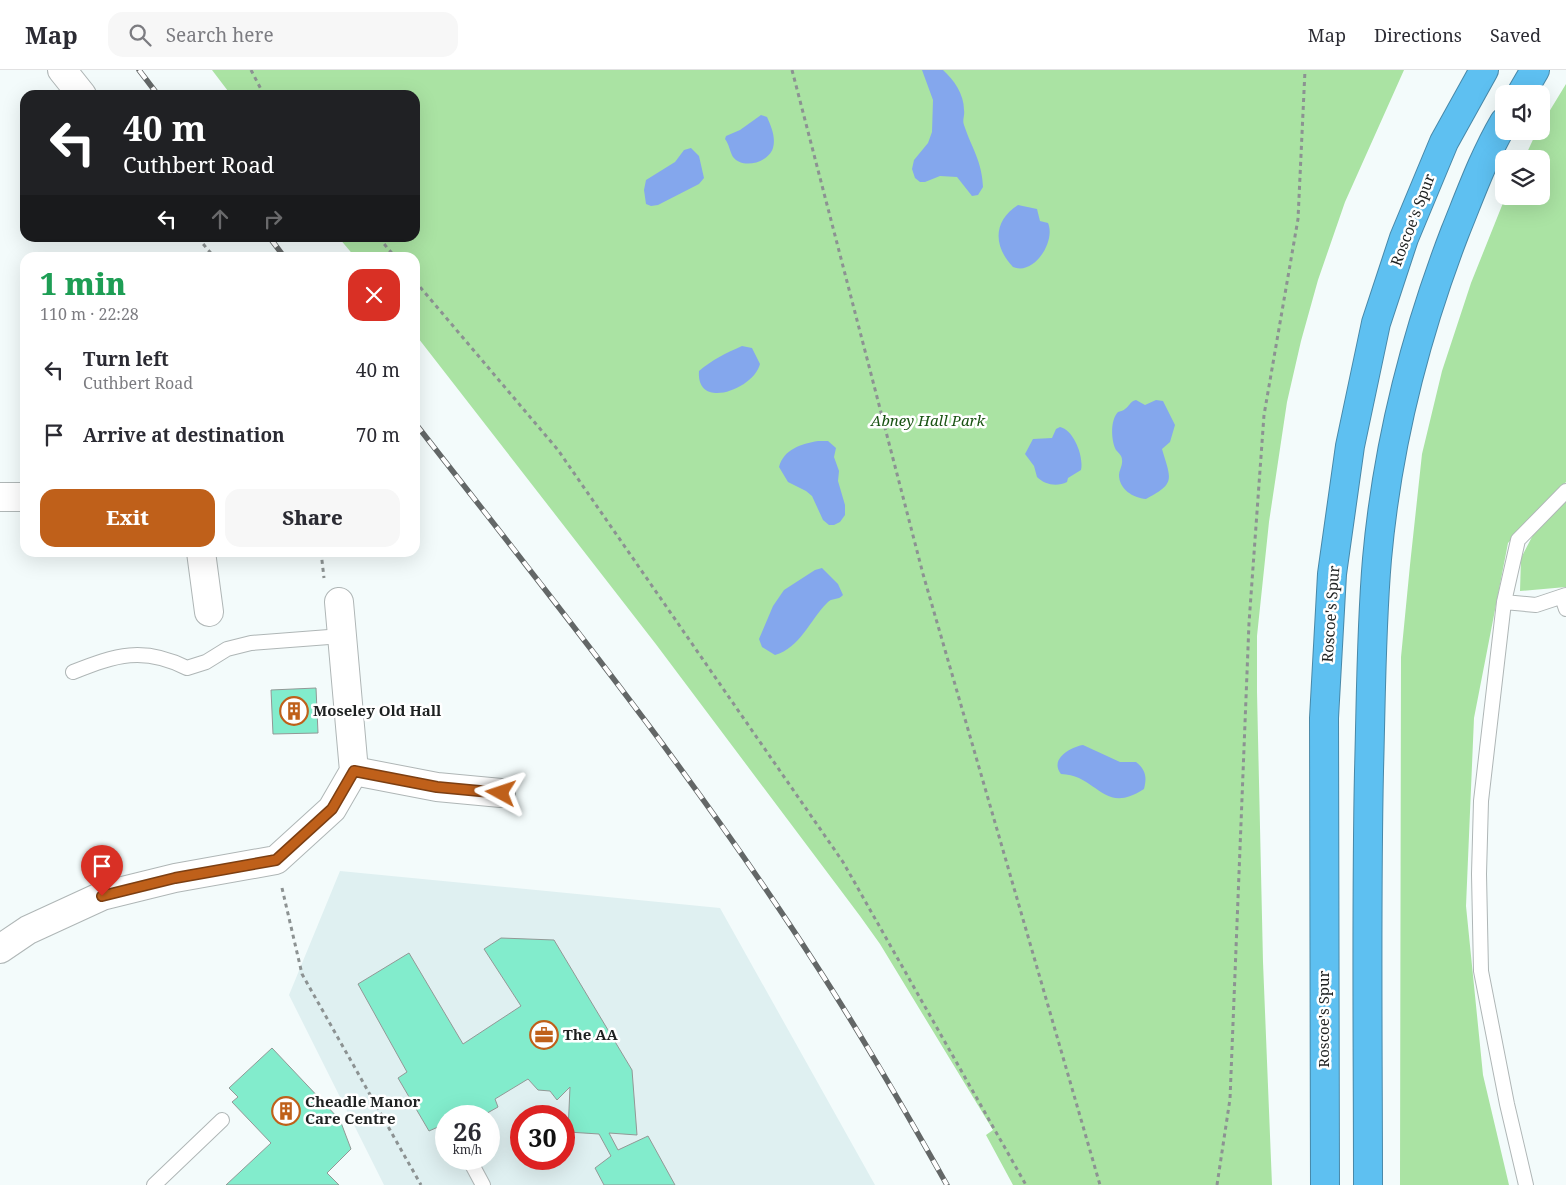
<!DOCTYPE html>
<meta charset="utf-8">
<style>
:root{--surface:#fff;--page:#f7f7f7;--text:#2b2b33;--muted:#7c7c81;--line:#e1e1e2;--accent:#bf601a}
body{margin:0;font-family:"Noto Serif",serif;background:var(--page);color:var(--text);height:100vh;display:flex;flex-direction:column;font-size:19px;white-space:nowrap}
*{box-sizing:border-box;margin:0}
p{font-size:16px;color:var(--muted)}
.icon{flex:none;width:28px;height:28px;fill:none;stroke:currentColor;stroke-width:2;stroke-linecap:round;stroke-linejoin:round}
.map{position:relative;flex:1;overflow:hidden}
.drawer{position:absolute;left:20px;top:182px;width:400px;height:305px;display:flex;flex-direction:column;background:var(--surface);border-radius:15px;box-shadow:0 5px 20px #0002}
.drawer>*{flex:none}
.guide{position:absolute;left:20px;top:20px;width:400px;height:152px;border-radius:15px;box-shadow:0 5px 20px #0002;background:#202124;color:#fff;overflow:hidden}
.fabs{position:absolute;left:1495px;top:15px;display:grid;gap:10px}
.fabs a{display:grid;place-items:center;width:55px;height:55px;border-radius:10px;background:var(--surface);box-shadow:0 5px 20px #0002;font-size:25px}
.speed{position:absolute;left:435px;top:1035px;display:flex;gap:10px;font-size:25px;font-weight:700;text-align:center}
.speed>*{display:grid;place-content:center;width:65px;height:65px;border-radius:50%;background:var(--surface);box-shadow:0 5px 20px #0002;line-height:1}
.speed small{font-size:12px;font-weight:400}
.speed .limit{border:8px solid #d22;background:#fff;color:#111}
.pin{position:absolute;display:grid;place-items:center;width:42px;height:42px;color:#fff;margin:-51px -21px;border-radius:50% 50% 50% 0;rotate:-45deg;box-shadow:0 0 5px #0007}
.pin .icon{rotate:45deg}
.me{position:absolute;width:55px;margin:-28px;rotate:275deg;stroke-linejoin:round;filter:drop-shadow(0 0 4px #0008)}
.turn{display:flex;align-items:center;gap:18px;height:105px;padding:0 20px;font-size:22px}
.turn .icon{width:65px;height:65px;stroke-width:2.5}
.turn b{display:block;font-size:35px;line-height:42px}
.lanes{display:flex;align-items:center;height:48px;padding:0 20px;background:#0003;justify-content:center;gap:25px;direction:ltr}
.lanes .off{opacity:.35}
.round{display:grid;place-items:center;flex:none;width:52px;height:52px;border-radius:15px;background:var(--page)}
.headline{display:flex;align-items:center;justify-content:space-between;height:85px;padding:0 20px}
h1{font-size:30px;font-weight:800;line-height:38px;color:#1e9e55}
.button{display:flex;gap:10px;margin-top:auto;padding:10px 20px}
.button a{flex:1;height:58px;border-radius:15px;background:var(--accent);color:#fff;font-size:20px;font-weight:800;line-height:58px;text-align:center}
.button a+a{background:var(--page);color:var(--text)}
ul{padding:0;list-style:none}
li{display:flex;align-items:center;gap:15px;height:65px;padding:0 20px}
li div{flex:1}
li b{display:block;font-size:19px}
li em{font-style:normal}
header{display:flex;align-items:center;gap:30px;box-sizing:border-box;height:70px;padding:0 25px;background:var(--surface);border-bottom:1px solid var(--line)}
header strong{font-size:24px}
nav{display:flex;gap:28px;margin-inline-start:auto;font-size:18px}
.search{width:350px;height:45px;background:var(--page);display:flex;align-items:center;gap:12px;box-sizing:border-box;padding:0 18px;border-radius:15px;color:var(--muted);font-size:19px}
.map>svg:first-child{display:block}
.built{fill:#dff0f1;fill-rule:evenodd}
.green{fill:#aae3a3}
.water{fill:#84a7ed}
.building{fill:#82eccc;stroke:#929896}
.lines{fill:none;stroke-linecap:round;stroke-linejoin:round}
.lane-casing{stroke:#afb6b6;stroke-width:16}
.street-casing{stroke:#afb6b6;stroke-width:30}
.highway-casing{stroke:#4888a8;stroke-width:30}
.path{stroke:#8c9292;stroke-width:3;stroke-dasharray:4 4;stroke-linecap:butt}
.lane{stroke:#fff;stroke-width:14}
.street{stroke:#fff;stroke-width:28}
.highway{stroke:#5ec0f1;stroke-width:28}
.rail-casing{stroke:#636767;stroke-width:5.5}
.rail{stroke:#fff;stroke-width:4;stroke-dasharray:11;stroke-linecap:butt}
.route-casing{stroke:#7c3e11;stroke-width:12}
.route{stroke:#bf601a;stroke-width:9}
.labels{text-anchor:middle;stroke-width:5;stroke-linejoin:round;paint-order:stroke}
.street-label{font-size:15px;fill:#1e2121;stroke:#fff}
.park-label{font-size:15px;font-style:italic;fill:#195313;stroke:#fff}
.poi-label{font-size:15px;font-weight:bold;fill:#1e2121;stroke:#fff;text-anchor:start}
</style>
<header>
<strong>Map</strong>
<div class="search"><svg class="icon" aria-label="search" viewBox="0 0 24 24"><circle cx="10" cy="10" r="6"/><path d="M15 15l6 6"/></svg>Search here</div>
<nav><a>Map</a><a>Directions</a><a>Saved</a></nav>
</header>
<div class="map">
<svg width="1566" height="1115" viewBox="0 0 1566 1115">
<rect width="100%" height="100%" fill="#f3fbfb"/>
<path class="built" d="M340 801 720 838 875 1115H384L289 925ZM446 1046H489V1089H446ZM521 1046H564V1089H521Z"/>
<path class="green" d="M212 0H1404L1345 132 1318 210 1301 271 1287 332 1269 452 1257 566V622L1263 892 1272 1115H1013L986 1065 993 1060 880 874 860 846 655 573 415 264V188L355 187 339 168H415V25H231Z
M1566 14V412L1508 473 1474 648 1466 836 1483 1005 1509 1115H1400L1401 587 1410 495 1422 384 1442 301 1471 213 1503 133 1507 126H1541V89H1524L1537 61H1541V55Z
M1566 430V517L1520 521 1521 488 1534 463Z"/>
<path class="water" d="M922 0H943C954 10 964 24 964 40 965 46 962 50 964 55 972 79 982 91 983 117L978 125 972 126 957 107 940 106 925 112H920L915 108 912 99 914 90 928 73 932 62 933 30Z
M761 45 767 47C771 56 776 67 773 78 769 92 743 100 733 87 730 82 729 74 725 69L726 66 740 60Z
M691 78 699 86 704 108 699 114 658 135 651 136 646 134 644 120 646 110 675 92 684 80Z
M1018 135 1037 139 1040 151 1048 153C1056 171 1034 206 1013 197 993 176 993 151 1018 135Z
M742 276 752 278 760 294C754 319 696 341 699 301 712 290 726 283 742 276Z
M1136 330 1145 335 1156 330 1163 331 1175 355 1170 372 1162 379C1171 410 1176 413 1146 429 1133 428 1119 419 1119 405 1119 400 1123 395 1122 390 1122 385 1119 384 1116 380 1111 371 1110 350 1118 342 1120 341 1123 341 1125 339 1130 336 1129 332 1136 330Z
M1060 357C1074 360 1084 387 1081 400L1068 408 1067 412C1057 417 1045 415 1037 407L1034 396 1025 384 1033 369 1052 368 1056 359Z
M818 371H828L836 378 834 387 839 401 838 411 845 435V445L840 452 834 455H829L823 450 812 426 806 421 788 412 779 397C784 379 801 374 818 371Z
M822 498 838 514 843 525C838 531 832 527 827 533 810 550 800 578 775 585L762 577 759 569 773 536 784 520 815 500Z
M1083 675 1120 692H1136C1146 700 1147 707 1144 719 1103 746 1098 705 1061 704 1049 689 1071 677 1083 675Z"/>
<path class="building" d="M316 618 318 663 273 664 271 620Z
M501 868 554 870 632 1000 637 1065 609 1063 618 1080 648 1066 675 1115H604L595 1098 611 1086 599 1064 568 1062 570 1017 557 1030 550 1021 538 1020 528 1009 495 1029 498 1037 482 1046H446V1068L438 1057 429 1061 398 1008 407 1002 358 914 409 883 463 974 521 936 484 879Z
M272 978 340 1050 351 1079 327 1103 339 1115H226L271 1073 232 1032 238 1027 229 1018Z"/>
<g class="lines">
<defs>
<path id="lane" d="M1562 527 1566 539
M1504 532 1536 535 1566 525
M73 602C116 585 143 576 187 598L206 592 227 579 251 573 342 566
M469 1089 483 1115
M154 1115 222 1050
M1526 1115 1507 1034 1481 901 1479 804 1481 731 1504 532 1518 470 1566 421"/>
<path id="street" d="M62 0 82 25
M0 427H25
M201 482 209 542
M354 701 437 717 501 723
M0 879 28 860 102 826 175 808 276 790 332 739 354 701 339 532"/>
<path id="highway" d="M1521 24 1535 0
M1325 1115 1324 648 1332 504 1350 376 1376 253 1404 168 1444 72 1484 0
M1368 1115C1368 977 1366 839 1369 701 1371 631 1371 559 1377 489 1387 378 1415 266 1455 162 1470 125 1484 86 1504 52"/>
</defs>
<use href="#lane" class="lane-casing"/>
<use href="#street" class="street-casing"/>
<use href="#highway" class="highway-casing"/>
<path class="path" d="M251 0 264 25
M792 0 923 504 1100 1115
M198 168 215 188
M379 168 396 188
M415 211 558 380 843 792 1026 1115
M321 482 324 508
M282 818 302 904 421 1115
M1217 1115 1230 1029 1249 553 1264 345 1298 149 1305 0"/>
<use href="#lane" class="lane"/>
<use href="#street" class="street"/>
<use href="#highway" class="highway"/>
<defs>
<path id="rail" d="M139 0 158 25
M270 168 285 188
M415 353C554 531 696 708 818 898 864 969 906 1042 947 1115"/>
</defs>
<use href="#rail" class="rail-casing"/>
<use href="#rail" class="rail"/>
</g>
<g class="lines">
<defs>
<path id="route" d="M102 826 175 808 276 790 332 739 354 701 437 717 501 723"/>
</defs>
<use href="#route" class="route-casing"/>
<use href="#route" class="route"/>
</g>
<defs>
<symbol id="building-ring" viewBox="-11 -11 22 22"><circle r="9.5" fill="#fff" stroke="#bf601a" stroke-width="1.5"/><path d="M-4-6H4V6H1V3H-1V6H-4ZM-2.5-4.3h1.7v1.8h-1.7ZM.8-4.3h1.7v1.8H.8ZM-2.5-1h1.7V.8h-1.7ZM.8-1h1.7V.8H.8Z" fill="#bf601a"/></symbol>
<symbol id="office-ring" viewBox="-11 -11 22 22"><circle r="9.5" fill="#fff" stroke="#bf601a" stroke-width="1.5"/><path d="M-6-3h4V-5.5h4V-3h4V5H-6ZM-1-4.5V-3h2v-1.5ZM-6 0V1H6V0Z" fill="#bf601a"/></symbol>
</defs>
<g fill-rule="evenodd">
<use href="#building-ring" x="278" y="625" width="32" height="32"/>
<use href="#office-ring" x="528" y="949" width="32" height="32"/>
<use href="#building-ring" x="270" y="1025" width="32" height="32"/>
</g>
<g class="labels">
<g class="street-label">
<text transform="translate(1413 150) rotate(-69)" y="5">Roscoe's Spur</text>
<text transform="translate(1331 544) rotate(-86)" y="5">Roscoe's Spur</text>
<text transform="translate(1324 949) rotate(-90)" y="5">Roscoe's Spur</text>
</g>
<g class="park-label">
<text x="928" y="356">Abney Hall Park</text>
</g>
<g class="poi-label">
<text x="313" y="646">Moseley Old Hall</text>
<text x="563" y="970">The AA</text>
<text x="305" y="1037">Cheadle Manor<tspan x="305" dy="17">Care Centre</tspan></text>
</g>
</g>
</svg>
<div class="fabs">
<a><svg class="icon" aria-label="sound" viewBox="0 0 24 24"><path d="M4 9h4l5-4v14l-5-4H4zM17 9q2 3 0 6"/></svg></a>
<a><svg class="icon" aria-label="layers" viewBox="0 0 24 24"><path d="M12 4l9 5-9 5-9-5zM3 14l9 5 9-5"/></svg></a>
</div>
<div class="speed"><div>26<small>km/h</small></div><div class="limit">30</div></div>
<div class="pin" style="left:102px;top:826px;background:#d93025"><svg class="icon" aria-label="arrive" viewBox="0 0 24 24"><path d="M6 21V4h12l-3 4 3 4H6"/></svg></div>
<svg class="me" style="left:501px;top:723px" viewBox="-20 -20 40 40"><path d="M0-17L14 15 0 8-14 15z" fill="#bf601a" stroke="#fff" stroke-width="4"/></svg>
<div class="guide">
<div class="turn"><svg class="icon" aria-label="left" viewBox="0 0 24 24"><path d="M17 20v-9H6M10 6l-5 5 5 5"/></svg><div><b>40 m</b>Cuthbert Road</div></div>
<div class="lanes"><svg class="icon" aria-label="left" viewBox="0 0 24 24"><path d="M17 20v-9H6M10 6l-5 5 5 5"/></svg><svg class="icon off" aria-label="ahead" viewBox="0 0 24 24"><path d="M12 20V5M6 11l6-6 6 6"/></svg><svg class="icon off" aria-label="right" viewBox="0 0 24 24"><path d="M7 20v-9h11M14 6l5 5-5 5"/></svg></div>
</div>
<section class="drawer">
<div class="headline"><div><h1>1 min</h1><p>110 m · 22:28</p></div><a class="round" style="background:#d93025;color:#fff"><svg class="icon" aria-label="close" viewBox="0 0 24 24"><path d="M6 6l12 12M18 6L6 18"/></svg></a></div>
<ul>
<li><svg class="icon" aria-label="left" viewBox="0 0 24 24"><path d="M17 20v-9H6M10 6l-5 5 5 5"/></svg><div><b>Turn left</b><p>Cuthbert Road</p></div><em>40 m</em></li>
<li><svg class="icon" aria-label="arrive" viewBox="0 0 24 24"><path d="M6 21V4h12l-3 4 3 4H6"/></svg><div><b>Arrive at destination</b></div><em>70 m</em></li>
</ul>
<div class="button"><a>Exit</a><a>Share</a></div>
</section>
</div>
